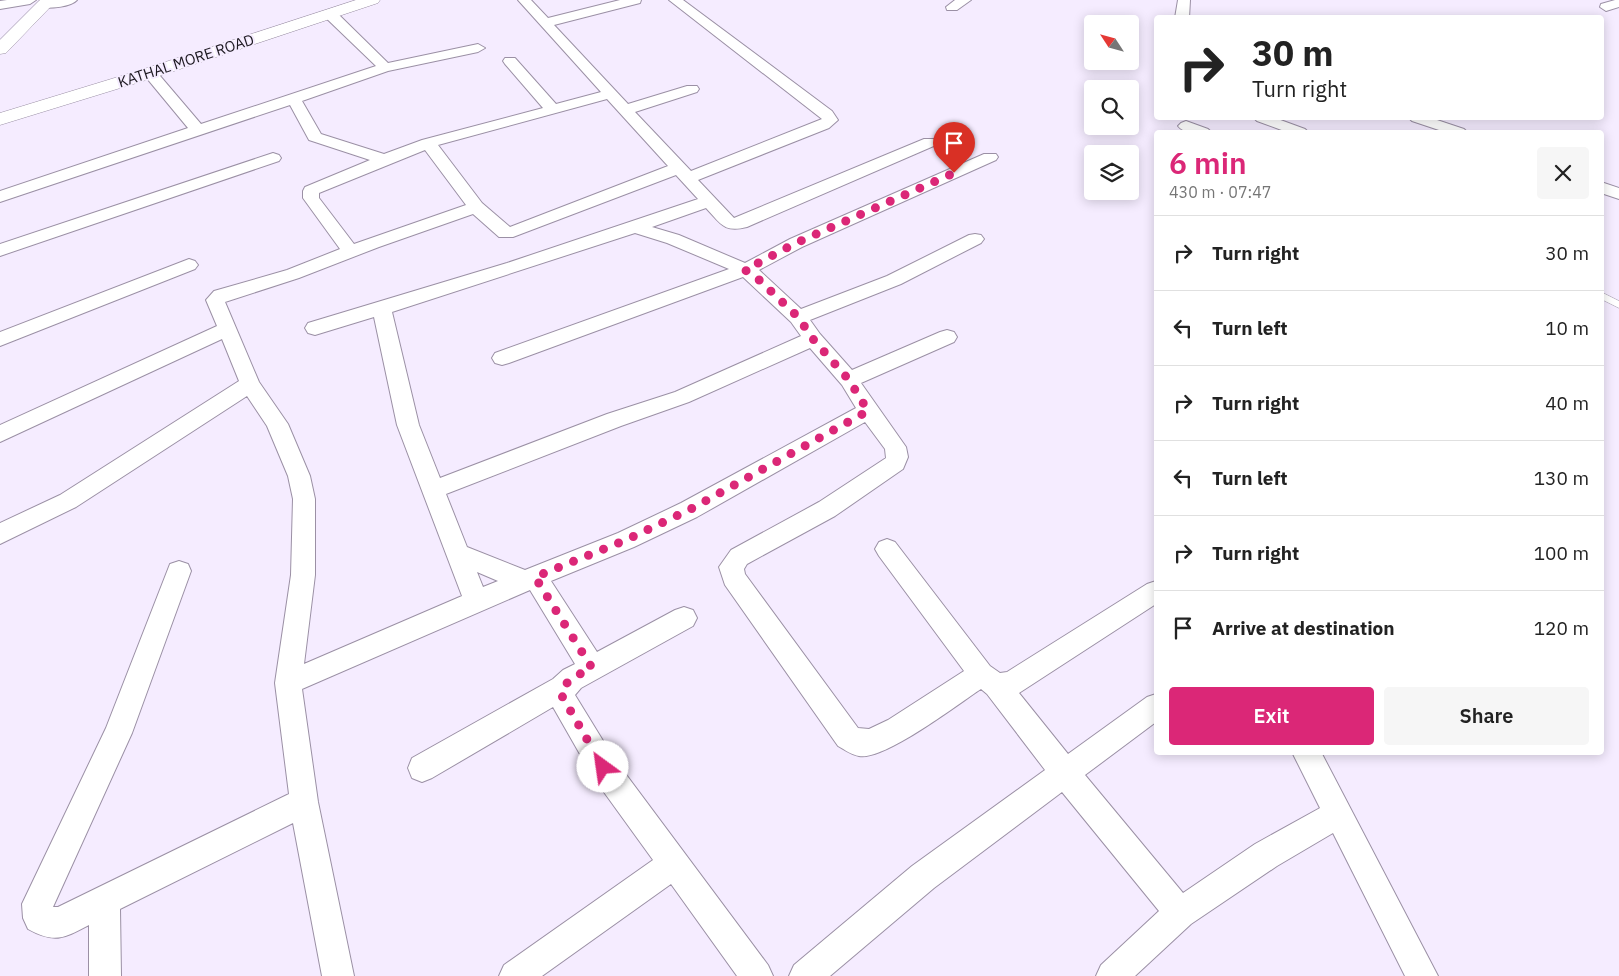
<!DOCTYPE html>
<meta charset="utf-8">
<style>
:root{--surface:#fff;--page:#f6f6f6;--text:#222;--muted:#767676;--line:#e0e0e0;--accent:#db2777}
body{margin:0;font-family:"IBM Plex Sans",sans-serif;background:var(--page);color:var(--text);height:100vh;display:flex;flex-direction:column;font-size:19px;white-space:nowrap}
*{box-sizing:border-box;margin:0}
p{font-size:16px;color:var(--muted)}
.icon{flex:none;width:28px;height:28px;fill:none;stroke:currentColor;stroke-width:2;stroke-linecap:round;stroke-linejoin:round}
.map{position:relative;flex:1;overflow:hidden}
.side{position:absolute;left:1154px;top:130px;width:450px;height:625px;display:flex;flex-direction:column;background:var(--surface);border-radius:5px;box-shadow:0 2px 12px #0003}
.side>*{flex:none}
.banner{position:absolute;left:1154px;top:15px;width:450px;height:105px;border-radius:5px;box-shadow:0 2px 12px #0003;background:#fff;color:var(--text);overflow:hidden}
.needle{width:32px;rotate:306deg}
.tools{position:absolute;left:1084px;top:15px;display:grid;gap:10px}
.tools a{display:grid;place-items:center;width:55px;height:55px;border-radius:5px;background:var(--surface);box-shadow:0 2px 12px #0003;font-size:25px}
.pin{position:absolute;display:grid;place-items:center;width:42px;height:42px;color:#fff;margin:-51px -21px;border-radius:50% 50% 50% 0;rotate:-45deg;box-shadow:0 0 5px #0007}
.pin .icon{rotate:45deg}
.me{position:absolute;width:55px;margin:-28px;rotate:329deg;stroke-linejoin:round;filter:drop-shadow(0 0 4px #0008)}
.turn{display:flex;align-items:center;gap:18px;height:105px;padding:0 15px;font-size:22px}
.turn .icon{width:65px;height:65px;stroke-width:2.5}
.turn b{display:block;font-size:35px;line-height:42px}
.round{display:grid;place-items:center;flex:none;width:52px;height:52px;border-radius:5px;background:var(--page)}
.head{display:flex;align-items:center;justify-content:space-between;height:85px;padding:0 15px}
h1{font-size:30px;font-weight:600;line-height:38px;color:var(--accent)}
.primary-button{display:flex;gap:10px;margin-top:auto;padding:10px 15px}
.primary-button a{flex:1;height:58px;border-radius:5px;background:var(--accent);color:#fff;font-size:20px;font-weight:600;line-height:58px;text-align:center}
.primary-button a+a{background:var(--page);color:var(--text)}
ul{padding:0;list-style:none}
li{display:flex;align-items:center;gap:15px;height:75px;padding:0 15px;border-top:1px solid var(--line)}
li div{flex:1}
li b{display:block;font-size:19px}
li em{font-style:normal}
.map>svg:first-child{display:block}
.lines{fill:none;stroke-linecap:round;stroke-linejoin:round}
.service-casing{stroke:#9b90a5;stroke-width:1}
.minor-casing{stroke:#9b90a5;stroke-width:2}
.tertiary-casing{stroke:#9b90a5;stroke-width:1}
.secondary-casing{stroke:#9b90a5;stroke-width:1}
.service{fill:#fff;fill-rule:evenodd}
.minor{fill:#fff;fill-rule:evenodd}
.tertiary{fill:#fff;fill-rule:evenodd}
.secondary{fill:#fff;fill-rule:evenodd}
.route{stroke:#db2777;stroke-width:9;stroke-dasharray:0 16.2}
.labels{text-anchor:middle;stroke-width:4;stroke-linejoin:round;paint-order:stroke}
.far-street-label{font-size:15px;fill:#1d1921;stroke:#f5ecff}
</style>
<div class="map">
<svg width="1619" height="976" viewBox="0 0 1619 976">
<rect width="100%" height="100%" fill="#f5ecff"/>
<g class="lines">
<defs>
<path id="service" d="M1601 292 1619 301V308L1601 299Z"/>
<path id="minor" d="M7 0H36L30 4 0 9V1Z
M46 0H77C71 7 49 9 40 7L39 4 40 1Z
M518 0H531L548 18 620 0H641L640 3 554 25 628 104 687 86H697L699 89 697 92 635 112 691 171 822 119 669 0H683L832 111 838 120 829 128 698 180 734 218 924 139H936L938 142 936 145 747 227C724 233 721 224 706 208L652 227 679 235 745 263 790 239 984 154H996L998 157 996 160 802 247 759 270 801 309 887 276 969 235 975 234 981 235 984 239 981 243 901 284 810 320 820 334 852 370 940 332 947 330 954 332 957 337 954 342 861 383 906 447 908 457 903 469 835 516 747 564 744 569 745 574 858 728 869 729 888 720 964 671 879 556 875 549 879 542 887 539 895 542 990 666 1000 673 1007 672 1147 584 1156 581V604L1019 693 1068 754 1147 697 1156 694V722L1085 775 1183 893 1255 844 1320 808 1292 752H1321L1438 976H1405L1333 833 1277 866 1191 924 1135 976H1096L1101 965 1159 911 1062 792 934 888 830 976H789L794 965 912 866 1045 770 987 694 981 689C958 704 884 761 859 756 852 755 845 750 838 746L725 585 719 567 731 550 819 502 886 458 885 449 865 422 697 517 634 547 551 581 597 652 675 610 684 607 693 610 697 618 693 626 581 688 575 695 613 757 768 965 773 976H737L671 884 542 976H499L504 965 653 860 593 777 553 707 432 778 422 782 412 778 408 768 412 758 553 679 563 670 575 664 530 590 302 689 318 802 354 976H322L293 823 120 909 121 976H89V925C64 938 55 944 28 929L23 918 22 904 106 728 170 564 179 561 188 564 191 571 132 733 53 907H58L289 794 275 683 291 575 293 499 288 476 267 426 247 396 76 507 0 544V523L60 495 239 381 222 339 0 442V425L217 326 206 300 214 291 287 270 340 249 303 198V191L305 187 370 160 309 140 290 105 0 202V191L188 128 145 76 143 73 145 70H155L201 124 376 66 325 17 323 14 330 10 335 11 388 63 478 44 485 48 478 52 388 71 302 101 321 134 384 154 422 140 543 108 505 64 503 61 505 58H515L556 104 601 92ZM607 99 668 166 510 227 482 203 438 145ZM425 150 466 205 354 244 319 198V193ZM676 175 698 199 507 263 308 323 305 328 308 333 315 335 374 317 397 425 462 596 304 664 315 575V499L310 476 288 424 259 382 225 302 299 278 379 247 473 214 499 237H513ZM635 233 667 243 729 269 495 353 492 358 495 363 502 365 509 363 743 277 791 322 801 336 675 392 607 414 440 478 419 425 392 312ZM810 348 842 385 856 408 681 503 618 533 525 570 467 547 446 494 621 426 689 402ZM477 572 498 581 483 587Z
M955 0H971L957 10H947L946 7Z
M1178 0H1190L1189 18H1175Z
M1615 0H1619V7L1606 11 1600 7 1601 4Z
M1254 118H1275L1305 129 1308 132H1287L1257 121Z
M1409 118H1431L1464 129 1467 132H1445L1412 121Z
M1186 121 1208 129 1211 132C1201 133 1185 135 1178 126L1181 123Z
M273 153 279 155 281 158 279 161 0 256V244Z
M1601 182 1619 188V199L1601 193Z
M189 259 195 261 198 265 195 269 0 346V332Z"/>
<path id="tertiary" d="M40 0H57L6 53 0 54V40Z"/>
<path id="secondary" d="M356 0H380L378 3 156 77 0 125V113L144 69Z"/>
</defs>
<use href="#service" class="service-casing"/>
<use href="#minor" class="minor-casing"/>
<use href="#tertiary" class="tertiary-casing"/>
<use href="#secondary" class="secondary-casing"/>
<use href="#service" class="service"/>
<use href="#minor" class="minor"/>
<use href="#tertiary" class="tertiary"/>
<use href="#secondary" class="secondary"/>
</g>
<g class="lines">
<path class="route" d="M603 767 562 696V688L572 678 592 668 535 577 626 540 689 510 868 411 849 380 813 339 798 317 755 276 745 270 796 243 954 173"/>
</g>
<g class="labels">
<g class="far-street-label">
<text transform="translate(186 61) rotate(-18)" y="5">KATHAL MORE ROAD</text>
</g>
</g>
</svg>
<div class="tools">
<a><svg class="needle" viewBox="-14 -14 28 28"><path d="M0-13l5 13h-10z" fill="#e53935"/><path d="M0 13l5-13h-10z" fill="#767676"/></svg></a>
<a><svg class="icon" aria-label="search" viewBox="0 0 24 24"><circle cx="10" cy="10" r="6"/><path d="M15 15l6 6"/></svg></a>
<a><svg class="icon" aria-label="layers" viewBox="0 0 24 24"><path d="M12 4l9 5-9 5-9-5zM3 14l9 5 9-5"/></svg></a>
</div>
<div class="pin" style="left:954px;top:173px;background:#d93025"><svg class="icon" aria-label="arrive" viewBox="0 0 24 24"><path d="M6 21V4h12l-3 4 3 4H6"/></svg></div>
<svg class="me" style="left:603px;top:767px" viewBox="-20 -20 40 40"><circle r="19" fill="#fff"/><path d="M0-13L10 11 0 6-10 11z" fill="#db2777"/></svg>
<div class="banner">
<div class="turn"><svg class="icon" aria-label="right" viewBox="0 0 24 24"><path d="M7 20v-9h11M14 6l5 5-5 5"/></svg><div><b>30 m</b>Turn right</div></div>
</div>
<section class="side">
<div class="head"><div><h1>6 min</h1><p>430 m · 07:47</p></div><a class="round"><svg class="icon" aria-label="close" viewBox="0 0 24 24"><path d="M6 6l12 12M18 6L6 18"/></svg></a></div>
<ul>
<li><svg class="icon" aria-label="right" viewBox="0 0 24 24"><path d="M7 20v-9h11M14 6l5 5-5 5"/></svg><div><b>Turn right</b></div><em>30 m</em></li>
<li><svg class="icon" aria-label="left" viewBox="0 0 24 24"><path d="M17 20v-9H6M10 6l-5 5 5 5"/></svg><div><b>Turn left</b></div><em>10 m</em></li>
<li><svg class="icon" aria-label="right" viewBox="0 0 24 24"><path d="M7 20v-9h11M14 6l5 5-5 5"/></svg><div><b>Turn right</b></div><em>40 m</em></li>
<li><svg class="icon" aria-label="left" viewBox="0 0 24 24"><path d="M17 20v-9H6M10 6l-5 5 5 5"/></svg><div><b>Turn left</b></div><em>130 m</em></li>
<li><svg class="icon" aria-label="right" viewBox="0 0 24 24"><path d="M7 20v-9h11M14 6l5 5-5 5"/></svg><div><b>Turn right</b></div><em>100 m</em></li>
<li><svg class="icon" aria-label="arrive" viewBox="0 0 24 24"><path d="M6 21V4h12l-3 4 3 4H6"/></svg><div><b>Arrive at destination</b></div><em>120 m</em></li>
</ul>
<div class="primary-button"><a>Exit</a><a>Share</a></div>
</section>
</div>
